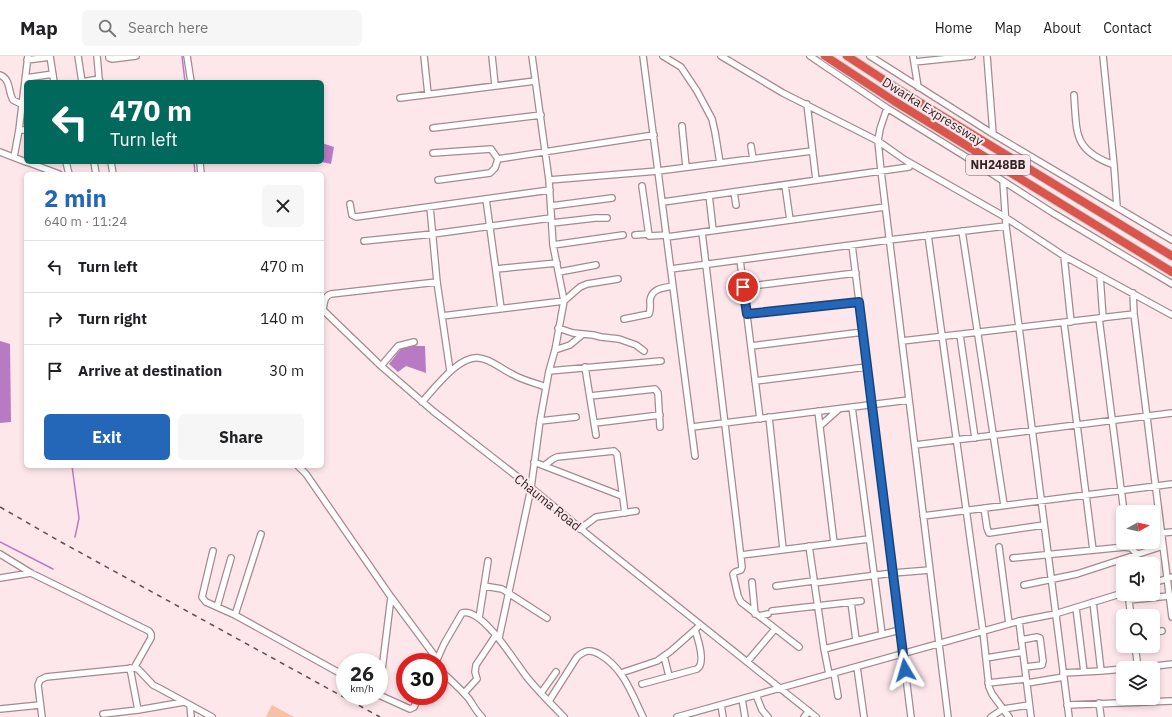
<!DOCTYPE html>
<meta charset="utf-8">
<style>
:root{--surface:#fff;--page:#f6f6f6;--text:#202124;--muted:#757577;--line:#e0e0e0;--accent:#2467b8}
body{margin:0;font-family:"IBM Plex Sans",sans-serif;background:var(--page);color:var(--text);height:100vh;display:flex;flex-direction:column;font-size:15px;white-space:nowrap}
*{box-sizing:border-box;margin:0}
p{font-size:13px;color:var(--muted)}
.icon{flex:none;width:22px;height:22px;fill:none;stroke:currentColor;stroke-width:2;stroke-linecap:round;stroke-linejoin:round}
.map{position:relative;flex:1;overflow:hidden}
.details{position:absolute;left:24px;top:116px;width:300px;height:296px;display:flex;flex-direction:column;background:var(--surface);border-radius:6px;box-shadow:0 2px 6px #0003}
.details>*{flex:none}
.hud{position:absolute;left:24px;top:24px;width:300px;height:84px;border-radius:6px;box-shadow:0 2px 6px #0003;background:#00695c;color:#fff;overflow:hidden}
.needle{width:26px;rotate:82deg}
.controls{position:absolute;left:1116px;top:449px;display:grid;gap:8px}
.controls a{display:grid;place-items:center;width:44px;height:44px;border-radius:6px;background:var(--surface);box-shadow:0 2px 6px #0003;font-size:20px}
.speed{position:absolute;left:336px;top:597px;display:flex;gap:8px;font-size:20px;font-weight:700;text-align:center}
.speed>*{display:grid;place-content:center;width:52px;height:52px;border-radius:50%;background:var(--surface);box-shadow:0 2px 6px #0003;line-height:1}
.speed small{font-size:10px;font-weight:400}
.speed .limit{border:6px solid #d22;background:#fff;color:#111}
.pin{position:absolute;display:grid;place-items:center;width:34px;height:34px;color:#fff;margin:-17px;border:2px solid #fff;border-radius:50%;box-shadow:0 1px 4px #0007}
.me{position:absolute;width:44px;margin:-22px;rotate:353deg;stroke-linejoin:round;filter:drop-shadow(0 0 3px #0008)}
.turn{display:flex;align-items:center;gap:14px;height:84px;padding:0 20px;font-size:18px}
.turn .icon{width:52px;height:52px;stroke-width:2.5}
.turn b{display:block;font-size:28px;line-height:34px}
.round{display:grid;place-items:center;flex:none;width:42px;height:42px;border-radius:6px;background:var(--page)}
.summary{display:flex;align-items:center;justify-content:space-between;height:68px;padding:0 20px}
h1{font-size:24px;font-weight:700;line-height:30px;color:var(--accent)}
.button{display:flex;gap:8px;margin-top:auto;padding:8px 20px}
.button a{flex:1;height:46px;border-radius:6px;background:var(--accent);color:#fff;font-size:16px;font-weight:700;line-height:46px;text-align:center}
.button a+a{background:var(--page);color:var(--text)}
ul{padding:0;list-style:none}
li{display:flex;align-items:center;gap:12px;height:52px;padding:0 20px;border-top:1px solid var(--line)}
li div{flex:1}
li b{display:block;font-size:15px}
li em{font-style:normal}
header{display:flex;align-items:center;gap:24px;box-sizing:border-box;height:56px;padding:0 20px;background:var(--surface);border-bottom:1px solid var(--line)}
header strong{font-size:19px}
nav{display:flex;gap:22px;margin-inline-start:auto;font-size:14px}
.search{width:280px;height:36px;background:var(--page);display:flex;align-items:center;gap:10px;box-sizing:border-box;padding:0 14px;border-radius:6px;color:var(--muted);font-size:15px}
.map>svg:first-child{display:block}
.green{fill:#f7c1a5}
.water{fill:#b97ac4}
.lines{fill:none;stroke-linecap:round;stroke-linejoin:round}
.stream{stroke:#b97ac4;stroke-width:1.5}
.minor-casing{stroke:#a38a8f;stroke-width:8}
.highway-casing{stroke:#d1cfcf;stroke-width:10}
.minor{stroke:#fff;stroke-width:5.5}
.highway{stroke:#db554c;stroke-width:8}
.rail{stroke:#5c4f51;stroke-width:1.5;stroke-dasharray:5 5;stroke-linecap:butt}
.route-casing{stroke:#174378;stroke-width:10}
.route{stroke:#2467b8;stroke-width:7}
.labels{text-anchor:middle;stroke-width:4;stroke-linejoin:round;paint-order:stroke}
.shield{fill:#fde7eb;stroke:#6e5f62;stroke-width:1}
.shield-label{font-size:12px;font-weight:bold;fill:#302527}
.street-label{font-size:13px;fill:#302527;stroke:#fde7eb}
</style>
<header>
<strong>Map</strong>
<div class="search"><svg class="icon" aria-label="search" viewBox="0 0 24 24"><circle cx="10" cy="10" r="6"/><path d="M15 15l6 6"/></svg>Search here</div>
<nav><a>Home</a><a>Map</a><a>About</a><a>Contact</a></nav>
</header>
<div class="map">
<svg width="1172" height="661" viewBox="0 0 1172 661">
<rect width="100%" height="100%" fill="#fde7eb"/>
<path class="green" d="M272 649 294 661H266Z"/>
<path class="water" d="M322 87 334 91 331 108 322 106Z
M0 285 10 288 11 366 0 367Z
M403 290H425L426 317 406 310 398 316 389 308Z"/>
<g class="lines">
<path class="stream" d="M182 0 185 26
M194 106 195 118
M72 410 79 462 75 481
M0 486 53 513"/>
<defs>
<path id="minor" d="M50 0 54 26
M78 0 82 26
M97 0 99 23
M109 0V2L112 3 136 0
M187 0 191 26
M424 0 428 38
M492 0 495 29
M643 0 695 400
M663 0 681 11 697 35 712 63 715 76 720 107
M721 0 783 37 878 85 905 104 1005 161 1064 200 1172 259
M810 0 887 52 963 99 1053 157 1172 228
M870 0 993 78 1172 184
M913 0 918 31
M987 0 993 78
M1103 0 1114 109 1117 151
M27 4 50 1
M914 6 972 0
M0 19C11 23 8 36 13 44L23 49
M26 22 53 18
M82 26 99 23 100 26
M1074 39C1077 78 1073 94 1114 109
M400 42 535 25
M807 48 816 124
M887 52 880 73 878 85 881 115 948 661
M682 70 686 111
M433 72 541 59
M19 74H26
M751 90 753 103
M0 96 26 106
M433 97 491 93 498 103
M14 101 19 74 28 0
M27 106 59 118
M66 106 69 118
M94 106 96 118
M111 106 113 118
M200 106 201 118
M438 124 490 117 495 112 498 103 654 79
M549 124 658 115 812 95
M1003 125 1006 170 1069 661
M785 129 790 164
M642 130 649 180 667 179
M734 136 736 149
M709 139 713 174
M486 143 501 252
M663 146 909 111
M350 148 352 159 356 161 550 134
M551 150 612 142
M430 151 437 226 450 315
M552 167 595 162H607
M962 175 1004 449
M702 176 742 511 741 514 735 516 733 518 738 540 741 546 799 591
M635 179 648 178
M928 179 983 575 989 631 992 638 1009 661
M667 181 885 151
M364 185 433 178 551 162
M553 189 623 179
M852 189 911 661
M1064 200 1071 266
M740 204 760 363
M496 213 557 207
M671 213 889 184 1006 170
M559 216 596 209
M1100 220 1103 262
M743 231 856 217
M1133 237 1134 258 1172 561
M322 253 381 310 433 355 528 429 592 482 816 661
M323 254C324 248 324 240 331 238L437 226
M747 258 859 246
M442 260 564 245 580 231 587 228 618 223
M1099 262 1124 456
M624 263 649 258C651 253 650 249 650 245 651 232 664 232 673 230
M1064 267 1093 494
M558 272 573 277 593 279 601 281 619 283 636 289 644 295
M960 279 975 382
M902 285 1134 258
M751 290 863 276
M555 294 570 289 582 279
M381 310 398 290 414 286
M585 311 596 379
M549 315 661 305
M755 325 867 311
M590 340 655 333 658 337 660 371
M422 346C434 333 459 299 479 302 491 303 501 313 512 318 522 324 535 327 546 331
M852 351 882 578
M818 355 834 487
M769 361 783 493
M540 365 576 361
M595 367 660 359
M820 370 839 353
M692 371 909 344
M915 389 1172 357
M534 406 622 440
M545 409 553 403 557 401 614 395 617 398 625 457
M298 410 306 418 391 541 437 603
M984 452 987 472 989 477 1044 469
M923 460 1172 428
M580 473 596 461 636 455
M1162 477 1172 476
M261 478 235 559 345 620
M809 490 824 593 829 618
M999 491 1009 568
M213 495 202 541 206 546 235 559
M0 498 31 517 149 575 151 578V582L134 612 138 613 153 629 159 632 212 661
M741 499 869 483
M1013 502 1125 491 1131 492 1138 499
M0 522 31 517
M752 526 755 558
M814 527 893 517 930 514
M1153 527 1172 521
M1024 529 1077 518 1163 490
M484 530 502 533 547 562
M776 530 813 525
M1128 538 1131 560
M1129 544 1169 540
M851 546 856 584
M217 551 231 502
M1076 552 1084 616
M772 555 861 545
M759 560 768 558
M479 562 488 505
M1019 565 1031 661
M1153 576 1162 575
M499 582 531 432 540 365 549 315 555 294 564 245 553 189 549 124 532 0
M1021 584 1037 581 1040 582 1043 605 1042 609 1025 611
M1135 590 1138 612
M824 593 900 574
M664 600 669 620
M986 602 1023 596
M436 606 444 588 462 557C482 551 515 606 526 620 538 635 551 648 564 661
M747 606 775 573
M857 611 864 661
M130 612 138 654
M1140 612 1172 608
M439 613C449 623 460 632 469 643 473 649 476 655 482 661
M1101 615 1123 613
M621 617 657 605 671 595 697 572
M834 617 838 640
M1063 617 1101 615 1093 546
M988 627 1026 623
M1027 627 1064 621
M642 628 697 613C706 607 698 583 695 574
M464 637 477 623 475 616 476 609 496 579
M541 637 556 616
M379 638 391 541
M379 639 410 653 414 651 419 640
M756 639 762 654 768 661
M742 643 745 661
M549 645 577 601C585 594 591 593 599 598 623 611 632 638 643 661
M1099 647 1101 661
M190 649 191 661
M721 649 723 661
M1067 649 1172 645
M0 653 40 649
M103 658 138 654 184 646
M42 661 38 629 40 624 46 621 134 612
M677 661 1019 565 1055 558 1123 537
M804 661 809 655
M991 661 1003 653 1029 649"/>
<path id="highway" d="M825 0 894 45 1172 216
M847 0 901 35 1172 200"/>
</defs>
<use href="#minor" class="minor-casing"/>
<use href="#highway" class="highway-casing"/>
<use href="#minor" class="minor"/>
<use href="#highway" class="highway"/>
<path class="rail" d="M0 451 61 486 380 661"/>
</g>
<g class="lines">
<defs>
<path id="route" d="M743 231 747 258 859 246 905 614"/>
</defs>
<use href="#route" class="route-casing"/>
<use href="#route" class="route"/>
</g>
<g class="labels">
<rect class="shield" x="966" y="99" width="64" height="20" rx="3"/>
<g class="shield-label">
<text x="998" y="113">NH248BB</text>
</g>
<g class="street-label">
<text transform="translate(933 55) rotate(32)" y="5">Dwarka Expressway</text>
<text transform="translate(548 446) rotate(39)" y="5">Chauma Road</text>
</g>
</g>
</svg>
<div class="controls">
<a><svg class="needle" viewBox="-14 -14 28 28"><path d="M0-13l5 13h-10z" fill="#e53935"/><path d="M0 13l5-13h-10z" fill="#757577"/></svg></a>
<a><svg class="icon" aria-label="sound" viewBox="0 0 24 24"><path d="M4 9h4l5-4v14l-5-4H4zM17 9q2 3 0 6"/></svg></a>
<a><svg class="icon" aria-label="search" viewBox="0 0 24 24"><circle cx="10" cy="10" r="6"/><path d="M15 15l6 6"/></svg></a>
<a><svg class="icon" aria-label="layers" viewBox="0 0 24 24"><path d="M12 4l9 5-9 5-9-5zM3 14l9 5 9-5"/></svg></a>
</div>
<div class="speed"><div>26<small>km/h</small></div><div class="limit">30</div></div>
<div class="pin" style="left:743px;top:231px;background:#d93025"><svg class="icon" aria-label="arrive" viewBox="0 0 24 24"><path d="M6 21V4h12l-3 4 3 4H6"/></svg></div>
<svg class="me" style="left:905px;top:614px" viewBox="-20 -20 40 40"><path d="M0-17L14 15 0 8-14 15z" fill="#2467b8" stroke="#fff" stroke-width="4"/></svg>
<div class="hud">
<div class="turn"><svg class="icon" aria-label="left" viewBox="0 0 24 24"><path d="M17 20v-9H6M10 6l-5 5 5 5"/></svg><div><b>470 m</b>Turn left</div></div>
</div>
<section class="details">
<div class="summary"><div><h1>2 min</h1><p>640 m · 11:24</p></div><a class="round"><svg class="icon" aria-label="close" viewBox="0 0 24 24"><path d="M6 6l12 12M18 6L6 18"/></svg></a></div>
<ul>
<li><svg class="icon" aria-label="left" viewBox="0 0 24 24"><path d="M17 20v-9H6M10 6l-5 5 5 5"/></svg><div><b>Turn left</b></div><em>470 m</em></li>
<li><svg class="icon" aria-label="right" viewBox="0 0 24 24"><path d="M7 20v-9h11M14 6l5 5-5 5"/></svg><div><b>Turn right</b></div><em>140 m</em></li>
<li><svg class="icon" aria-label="arrive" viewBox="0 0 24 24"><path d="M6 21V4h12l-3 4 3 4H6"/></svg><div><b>Arrive at destination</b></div><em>30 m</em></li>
</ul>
<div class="button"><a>Exit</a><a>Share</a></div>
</section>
</div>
